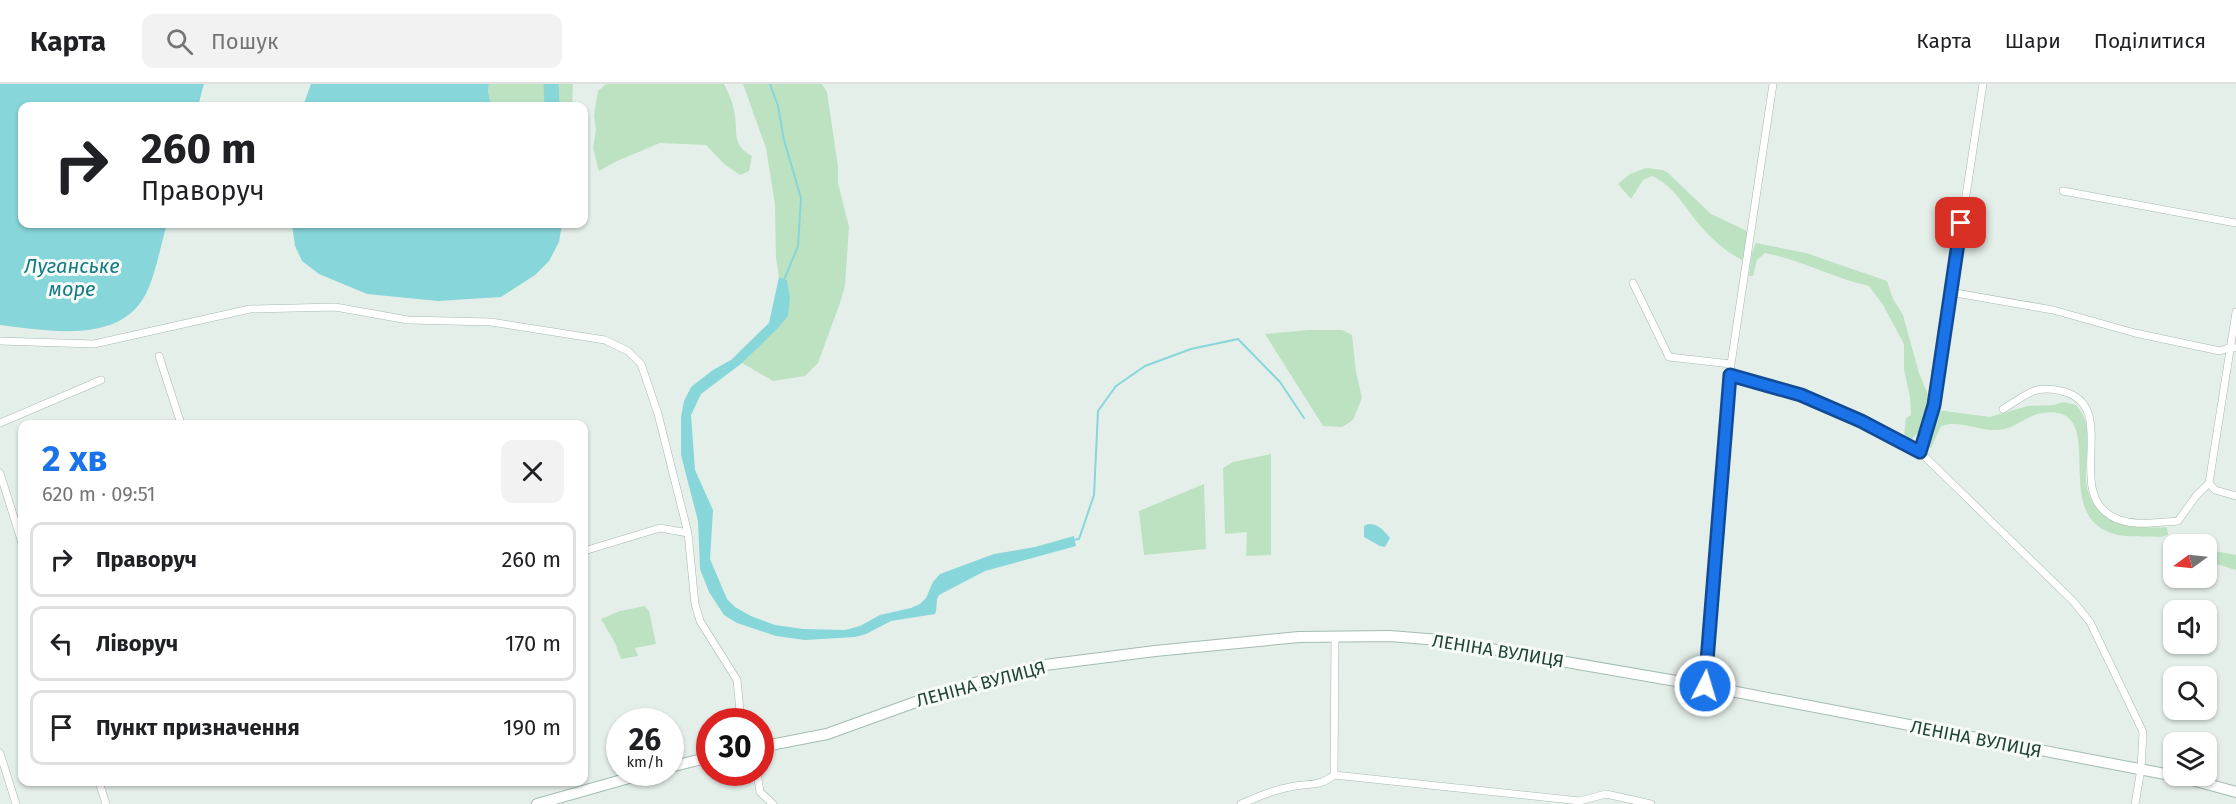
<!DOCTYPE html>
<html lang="uk">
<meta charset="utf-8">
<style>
:root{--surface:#fff;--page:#f2f2f2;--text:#202124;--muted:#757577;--line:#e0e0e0;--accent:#1a73e8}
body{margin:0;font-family:"Fira Sans",sans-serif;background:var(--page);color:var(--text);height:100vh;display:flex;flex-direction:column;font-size:22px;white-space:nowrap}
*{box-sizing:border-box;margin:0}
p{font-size:20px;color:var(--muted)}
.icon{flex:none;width:33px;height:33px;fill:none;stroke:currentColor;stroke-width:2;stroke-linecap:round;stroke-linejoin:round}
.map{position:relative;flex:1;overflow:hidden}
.side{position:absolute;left:18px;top:336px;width:570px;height:366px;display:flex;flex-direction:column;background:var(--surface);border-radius:12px;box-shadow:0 2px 4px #0004}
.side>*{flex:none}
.top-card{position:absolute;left:18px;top:18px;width:570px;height:126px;border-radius:12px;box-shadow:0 2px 4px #0004;background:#fff;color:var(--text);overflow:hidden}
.needle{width:39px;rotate:255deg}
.controls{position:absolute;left:2163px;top:450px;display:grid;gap:12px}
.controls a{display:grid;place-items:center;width:54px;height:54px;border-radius:12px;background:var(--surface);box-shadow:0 2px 4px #0004;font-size:30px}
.speed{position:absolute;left:606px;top:624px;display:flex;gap:12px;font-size:30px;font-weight:700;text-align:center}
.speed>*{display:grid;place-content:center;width:78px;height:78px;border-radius:50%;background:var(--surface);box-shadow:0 2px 4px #0004;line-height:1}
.speed small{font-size:15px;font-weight:400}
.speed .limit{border:9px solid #d22;background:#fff;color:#111}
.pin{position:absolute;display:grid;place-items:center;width:51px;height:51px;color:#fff;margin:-26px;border-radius:12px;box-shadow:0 3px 9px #0006}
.me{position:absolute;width:66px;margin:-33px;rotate:5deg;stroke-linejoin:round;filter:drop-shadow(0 0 4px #0008)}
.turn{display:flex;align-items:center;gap:21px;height:126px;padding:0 24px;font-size:27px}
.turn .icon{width:78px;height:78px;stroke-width:2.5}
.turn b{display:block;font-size:42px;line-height:51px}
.round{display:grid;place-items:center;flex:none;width:63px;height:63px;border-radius:12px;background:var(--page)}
.overview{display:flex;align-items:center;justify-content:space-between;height:102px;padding:0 24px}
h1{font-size:36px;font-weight:700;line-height:45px;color:var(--accent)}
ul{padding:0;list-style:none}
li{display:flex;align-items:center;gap:18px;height:75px;margin:0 12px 9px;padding:0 12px;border:3px solid var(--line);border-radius:12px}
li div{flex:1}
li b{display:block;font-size:22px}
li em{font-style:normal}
header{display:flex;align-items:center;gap:36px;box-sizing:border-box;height:84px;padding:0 30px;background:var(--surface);border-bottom:2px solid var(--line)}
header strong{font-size:28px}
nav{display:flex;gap:33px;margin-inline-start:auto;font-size:21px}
.search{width:420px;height:54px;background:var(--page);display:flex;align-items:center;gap:15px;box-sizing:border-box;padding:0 21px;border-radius:12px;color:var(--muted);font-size:22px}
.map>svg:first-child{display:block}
.green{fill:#bce2c2}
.water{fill:#87d6da}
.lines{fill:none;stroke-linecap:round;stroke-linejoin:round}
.stream{stroke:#87d6da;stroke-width:2}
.river{stroke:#87d6da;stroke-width:15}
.street-casing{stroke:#a6b8b0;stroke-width:8}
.secondary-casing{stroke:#a2bcb0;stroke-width:12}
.street{stroke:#fff;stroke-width:7}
.secondary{stroke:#fff;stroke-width:10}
.route-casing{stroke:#114b97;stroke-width:15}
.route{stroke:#1a73e8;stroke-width:10}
.labels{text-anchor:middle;stroke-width:6;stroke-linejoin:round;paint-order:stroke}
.street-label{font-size:18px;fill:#214437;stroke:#f6fbf8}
.water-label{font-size:20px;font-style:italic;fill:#137b82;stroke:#f6fbf8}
</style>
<header>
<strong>Карта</strong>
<div class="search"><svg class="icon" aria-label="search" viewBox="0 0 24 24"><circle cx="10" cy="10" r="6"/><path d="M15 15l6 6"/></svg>Пошук</div>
<nav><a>Карта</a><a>Шари</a><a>Поділитися</a></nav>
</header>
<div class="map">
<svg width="2236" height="720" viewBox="0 0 2236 720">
<rect width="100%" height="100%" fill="#e5efe9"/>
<path class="green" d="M489 0H573L572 22H491L488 7Z
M606 0H724C728 8 733 18 734 27 739 47 730 60 752 72L749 87 740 91 724 80 706 61 660 59 617 77 599 87 593 64 596 46 594 31 598 7Z
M743 0H822L827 8 838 83V99L849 143 845 202 840 219 818 279 805 292 773 297 742 279 762 259 787 196 779 193 776 173 775 121 766 64Z
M1646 84 1663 86 1668 89 1711 130 1747 147 1744 174 1742 176C1726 168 1709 153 1698 139 1685 123 1672 100 1652 92L1643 96 1631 115 1618 100 1630 90Z
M1756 159 1806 169 1887 197 1893 215 1903 231 1919 289 1931 318 1923 343 1912 355 1904 352 1906 334 1911 331 1910 313 1904 285V260L1883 221 1869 202C1833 194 1802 176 1765 169L1757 176 1753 192H1749L1752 169Z
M1309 246H1342L1352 251 1356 288 1362 314 1353 336 1342 343 1323 342 1265 250Z
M2063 318 2076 321C2096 343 2084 370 2086 396 2089 438 2133 446 2167 443L2168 451 2161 453C2146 452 2123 454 2111 449 2049 429 2112 318 2042 329 2029 331 2020 340 2008 344 1985 352 1963 334 1941 342L1931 364 1924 362 1933 330 1937 326 1990 333 2028 322 2054 321Z
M1271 370V471L1246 472 1247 448 1225 450 1223 384 1233 378Z
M1204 400 1206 465 1144 471 1139 427Z
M2220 468 2236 471V486L2213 479 2207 480V469Z
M645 522 649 527 656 560 635 564 638 572 621 575 615 559 601 535 620 527Z"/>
<path class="water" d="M0 0H204L198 22H22V140H167C161 160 157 183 149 203 126 262 50 247 0 241Z
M311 0H489L488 7 491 22H303Z
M292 140H562L559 158 549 177 535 191 501 213 438 217 367 210 319 190 302 177 295 162Z
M779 193 787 196 790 214 788 232 777 245 742 279 701 310 691 331 695 386 713 426 710 475 727 515 735 523 751 532 775 541 803 545 845 546 860 542 880 531 911 524 920 520 926 514 933 498 940 490 994 470 1035 463 1074 452 1076 462 985 487 939 511C935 517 938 523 935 530L891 537 866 550 855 553 805 556 776 552 737 539 724 531 709 508 700 485 698 437 681 371V333L684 317 691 303 713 286 731 276 769 239Z
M1368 440C1379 440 1383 446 1390 454L1385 463 1380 462 1364 453V442Z"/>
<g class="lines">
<path class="stream" d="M770 0 778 22 784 56 801 114 798 162 784 196
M1073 456 1079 455 1094 411 1098 327 1116 302 1145 282 1191 265 1238 255 1280 298 1304 334"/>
<path class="river" d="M551 0 552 22"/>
<defs>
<path id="street" d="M2063 107 2236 139
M1633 199 1669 273 1731 280
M1950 208 2053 226 2135 249 2220 267 2231 263 2236 264
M2236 228 2209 399 2215 406 2236 412
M0 257 94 260 250 225 335 223 408 236 491 238 605 256 628 267 641 280 658 330 688 449 695 520 700 537 737 596 741 638
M159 272 181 340
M1730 291 1801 311 1861 337 1920 368 2073 517 2090 538 2143 648 2141 685 2135 720
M2003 325C2012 320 2025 310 2034 307 2041 304 2054 305 2061 307 2123 320 2061 409 2115 434 2134 443 2158 438 2178 437L2196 412 2209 399
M0 339 101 296
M1920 368 1934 321 1983 0
M0 389 22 459
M584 467 660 444 688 449
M1705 602 1731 280 1773 0
M0 669 16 720
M757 688 760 708 773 720
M1334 691 1335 553
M99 698 106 720
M1241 720C1257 713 1273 706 1290 703 1308 699 1320 703 1334 691L1580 717 1606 710 1651 720"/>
<path id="secondary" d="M760 663 827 650 949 606 1037 582 1155 567 1299 553 1390 552 1439 556 1705 602 2181 693 2236 708
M670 683 710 673
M537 720 650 688"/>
</defs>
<use href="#street" class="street-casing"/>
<use href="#secondary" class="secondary-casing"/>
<use href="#street" class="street"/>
<use href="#secondary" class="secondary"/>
</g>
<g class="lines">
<defs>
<path id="route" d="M1705 602 1730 291 1801 311 1861 337 1920 368 1934 321 1961 139"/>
</defs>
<use href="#route" class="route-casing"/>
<use href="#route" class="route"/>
</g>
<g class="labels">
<g class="street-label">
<text transform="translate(1498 567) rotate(9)" y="6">ЛЕНІНА ВУЛИЦЯ</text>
<text transform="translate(981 600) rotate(-15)" y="6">ЛЕНІНА ВУЛИЦЯ</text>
<text transform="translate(1976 655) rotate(11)" y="6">ЛЕНІНА ВУЛИЦЯ</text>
</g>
<g class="water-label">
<text x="72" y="189">Луганське<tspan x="72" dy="23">море</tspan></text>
</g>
</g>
</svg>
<div class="controls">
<a><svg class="needle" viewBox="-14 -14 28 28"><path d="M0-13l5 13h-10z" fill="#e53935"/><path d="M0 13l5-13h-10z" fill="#757577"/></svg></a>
<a><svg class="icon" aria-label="sound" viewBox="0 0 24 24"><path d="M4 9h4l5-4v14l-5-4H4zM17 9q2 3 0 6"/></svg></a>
<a><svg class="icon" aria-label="search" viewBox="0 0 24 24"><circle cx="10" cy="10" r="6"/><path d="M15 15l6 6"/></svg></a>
<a><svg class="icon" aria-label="layers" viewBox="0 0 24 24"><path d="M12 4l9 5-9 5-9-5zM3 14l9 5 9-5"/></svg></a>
</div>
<div class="speed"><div>26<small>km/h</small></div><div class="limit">30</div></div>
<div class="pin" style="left:1961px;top:139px;background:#d93025"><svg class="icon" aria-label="arrive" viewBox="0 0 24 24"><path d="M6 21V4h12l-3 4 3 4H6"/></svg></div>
<svg class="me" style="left:1705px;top:602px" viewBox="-20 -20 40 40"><circle r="17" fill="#1a73e8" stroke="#fff" stroke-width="3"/><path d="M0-11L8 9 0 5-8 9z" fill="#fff"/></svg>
<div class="top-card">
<div class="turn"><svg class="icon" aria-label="right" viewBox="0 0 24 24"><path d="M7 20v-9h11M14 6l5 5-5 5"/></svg><div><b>260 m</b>Праворуч</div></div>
</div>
<section class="side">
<div class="overview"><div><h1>2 хв</h1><p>620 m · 09:51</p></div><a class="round"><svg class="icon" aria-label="close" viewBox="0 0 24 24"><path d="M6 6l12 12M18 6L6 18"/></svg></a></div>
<ul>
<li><svg class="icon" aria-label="right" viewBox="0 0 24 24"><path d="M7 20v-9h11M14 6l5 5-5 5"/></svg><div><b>Праворуч</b></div><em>260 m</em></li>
<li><svg class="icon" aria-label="left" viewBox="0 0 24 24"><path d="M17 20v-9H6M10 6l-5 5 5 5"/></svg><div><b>Ліворуч</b></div><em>170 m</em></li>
<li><svg class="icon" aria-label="arrive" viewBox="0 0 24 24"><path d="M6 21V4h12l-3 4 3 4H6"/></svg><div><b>Пункт призначення</b></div><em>190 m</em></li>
</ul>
</section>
</div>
